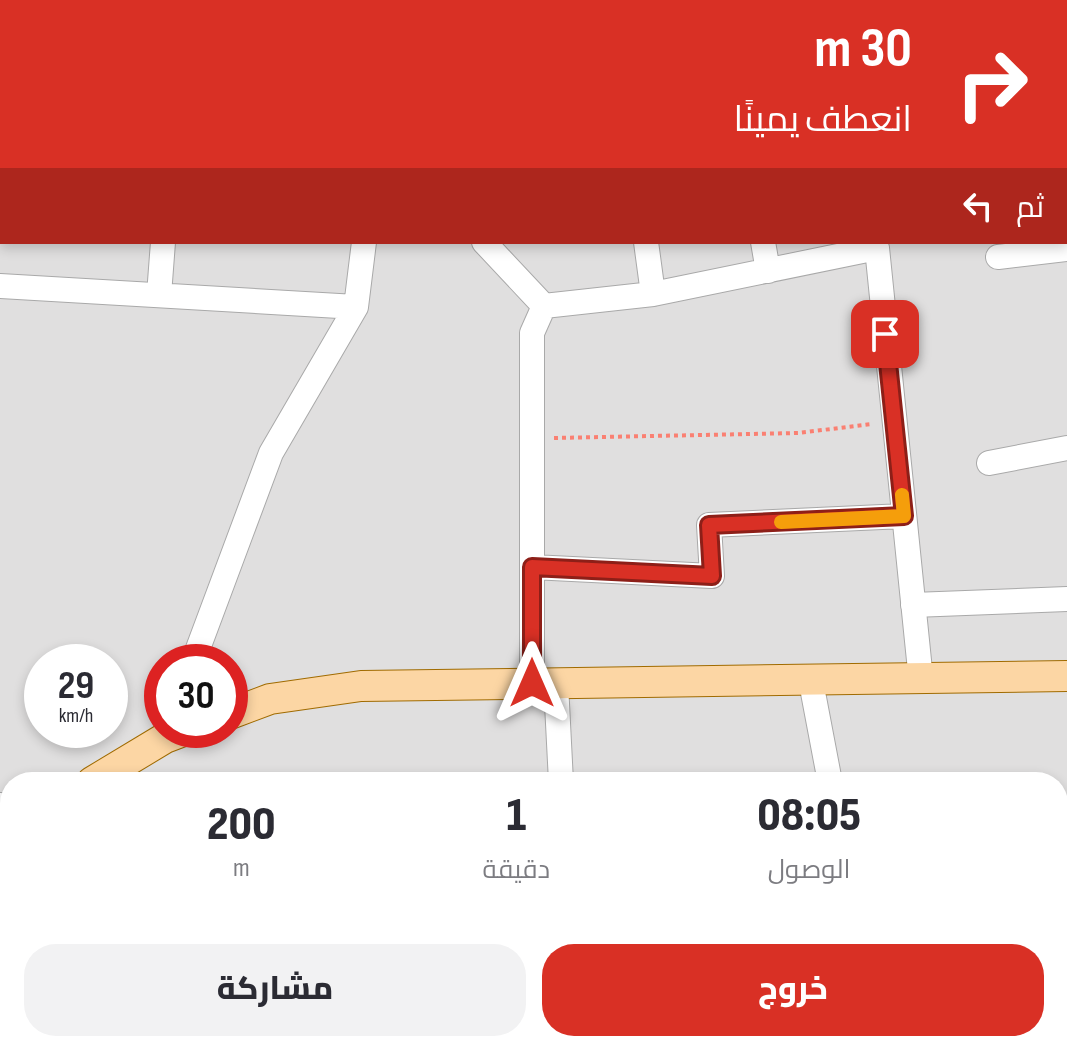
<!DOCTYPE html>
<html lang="ar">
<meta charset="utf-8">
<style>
:root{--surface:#fff;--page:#f2f2f3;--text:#2b2b33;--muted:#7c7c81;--accent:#d93025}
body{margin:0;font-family:"Sofia Sans Condensed",Cairo,sans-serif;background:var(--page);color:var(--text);direction:rtl;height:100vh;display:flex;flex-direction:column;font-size:30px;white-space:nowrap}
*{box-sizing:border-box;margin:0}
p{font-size:26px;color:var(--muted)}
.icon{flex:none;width:44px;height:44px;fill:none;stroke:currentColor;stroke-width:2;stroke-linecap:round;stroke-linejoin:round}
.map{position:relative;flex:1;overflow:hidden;direction:ltr}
.side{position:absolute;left:0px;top:772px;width:1068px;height:280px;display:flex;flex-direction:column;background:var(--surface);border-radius:32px 32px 0 0;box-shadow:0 4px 12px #0003;direction:rtl}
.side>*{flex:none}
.banner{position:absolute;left:0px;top:0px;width:1068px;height:244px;box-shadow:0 4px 12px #0003;direction:rtl;background:#d93025;color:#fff;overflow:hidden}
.speed{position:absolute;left:24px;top:644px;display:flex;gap:16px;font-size:40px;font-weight:700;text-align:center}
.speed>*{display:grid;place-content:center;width:104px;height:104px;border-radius:50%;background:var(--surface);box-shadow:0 4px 12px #0003;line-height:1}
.speed small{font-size:20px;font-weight:400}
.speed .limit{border:12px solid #d22;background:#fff;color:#111}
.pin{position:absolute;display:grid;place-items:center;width:68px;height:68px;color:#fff;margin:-34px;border-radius:16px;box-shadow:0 4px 12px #0006}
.me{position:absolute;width:88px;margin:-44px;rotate:0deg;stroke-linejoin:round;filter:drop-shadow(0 0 6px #0008)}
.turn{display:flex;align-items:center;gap:28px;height:168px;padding:0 24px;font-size:36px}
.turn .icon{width:104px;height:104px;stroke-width:2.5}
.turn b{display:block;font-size:56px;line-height:68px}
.then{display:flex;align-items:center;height:76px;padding:0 24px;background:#0003;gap:16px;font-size:30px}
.eta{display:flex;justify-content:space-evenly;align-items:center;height:136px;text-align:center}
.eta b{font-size:48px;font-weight:800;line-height:56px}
.button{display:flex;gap:16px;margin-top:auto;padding:16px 24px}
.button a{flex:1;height:92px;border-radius:32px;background:var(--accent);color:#fff;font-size:32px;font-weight:800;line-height:92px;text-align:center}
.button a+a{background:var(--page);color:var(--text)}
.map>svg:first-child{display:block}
.residential{fill:#e0dfdf;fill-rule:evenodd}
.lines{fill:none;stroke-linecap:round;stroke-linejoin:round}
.minor-casing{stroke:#a9a9a9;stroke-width:26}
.major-casing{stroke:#a06b00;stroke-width:32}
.path{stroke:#fa8072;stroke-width:4;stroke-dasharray:4 4;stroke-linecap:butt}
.minor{stroke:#fff;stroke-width:24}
.major{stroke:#fcd6a4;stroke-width:30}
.route-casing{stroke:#8d1f18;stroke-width:20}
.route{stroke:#d93025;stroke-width:14}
.slow{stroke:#f59e0b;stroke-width:14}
</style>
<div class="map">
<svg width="1067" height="1052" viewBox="0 0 1067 1052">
<rect width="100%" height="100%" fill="#f2efe9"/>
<path class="residential" d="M0 0H1067V1052H0ZM2 2H1066V242H2ZM42 662H110V730H42ZM162 662H230V730H162ZM10 782H1058V1042H10Z"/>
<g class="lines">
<defs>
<path id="minor" d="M612 0V2
M720 0V2
M181 2V0
M388 2V0
M944 2 955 0
M0 145H2
M484 242 544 306 532 333V683
M646 242 653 294
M763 242 768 271
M998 257 1067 249
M0 286 356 307
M159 295 163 242
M544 306 653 294 877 248 921 680
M989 463 1067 448
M532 567 712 576 709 525 904 516
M913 605 1067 599
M193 662 271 453 356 307 364 242
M811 682 830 782
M556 684 561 782
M0 805 10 817
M1058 851H1067
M1058 897 1067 885
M752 1042 755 1052
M282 1052 306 1047 429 1042
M968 1052 971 1042"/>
<path id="major" d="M230 714 270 699 361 686 1067 676
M92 782 165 738 186 730
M0 925 10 893
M0 944 8 1052"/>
</defs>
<use href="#minor" class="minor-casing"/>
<use href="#major" class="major-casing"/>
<path class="path" d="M554 438 798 433 872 424"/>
<use href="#minor" class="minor"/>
<use href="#major" class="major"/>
</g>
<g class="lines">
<defs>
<path id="route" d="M532 683V567L712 576 709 525 904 516 885 334"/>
</defs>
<use href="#route" class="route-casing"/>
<use href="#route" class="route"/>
<path class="slow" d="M781 522 904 516 902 495"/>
</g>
</svg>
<div class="speed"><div>29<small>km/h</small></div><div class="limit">30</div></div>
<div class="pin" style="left:885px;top:334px;background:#d93025"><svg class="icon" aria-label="arrive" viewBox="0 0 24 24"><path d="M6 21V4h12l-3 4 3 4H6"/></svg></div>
<svg class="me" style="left:532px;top:683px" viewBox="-20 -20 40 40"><path d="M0-17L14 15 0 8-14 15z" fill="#d93025" stroke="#fff" stroke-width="4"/></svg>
<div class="banner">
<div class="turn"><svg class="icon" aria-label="right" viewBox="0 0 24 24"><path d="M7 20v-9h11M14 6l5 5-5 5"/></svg><div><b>30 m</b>انعطف يمينًا</div></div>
<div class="then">ثم<svg class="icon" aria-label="left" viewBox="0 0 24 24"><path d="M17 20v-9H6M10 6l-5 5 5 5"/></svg></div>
</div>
<section class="side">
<div class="eta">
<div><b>08:05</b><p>الوصول</p></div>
<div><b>1</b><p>دقيقة</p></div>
<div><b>200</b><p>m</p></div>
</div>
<div class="button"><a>خروج</a><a>مشاركة</a></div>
</section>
</div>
